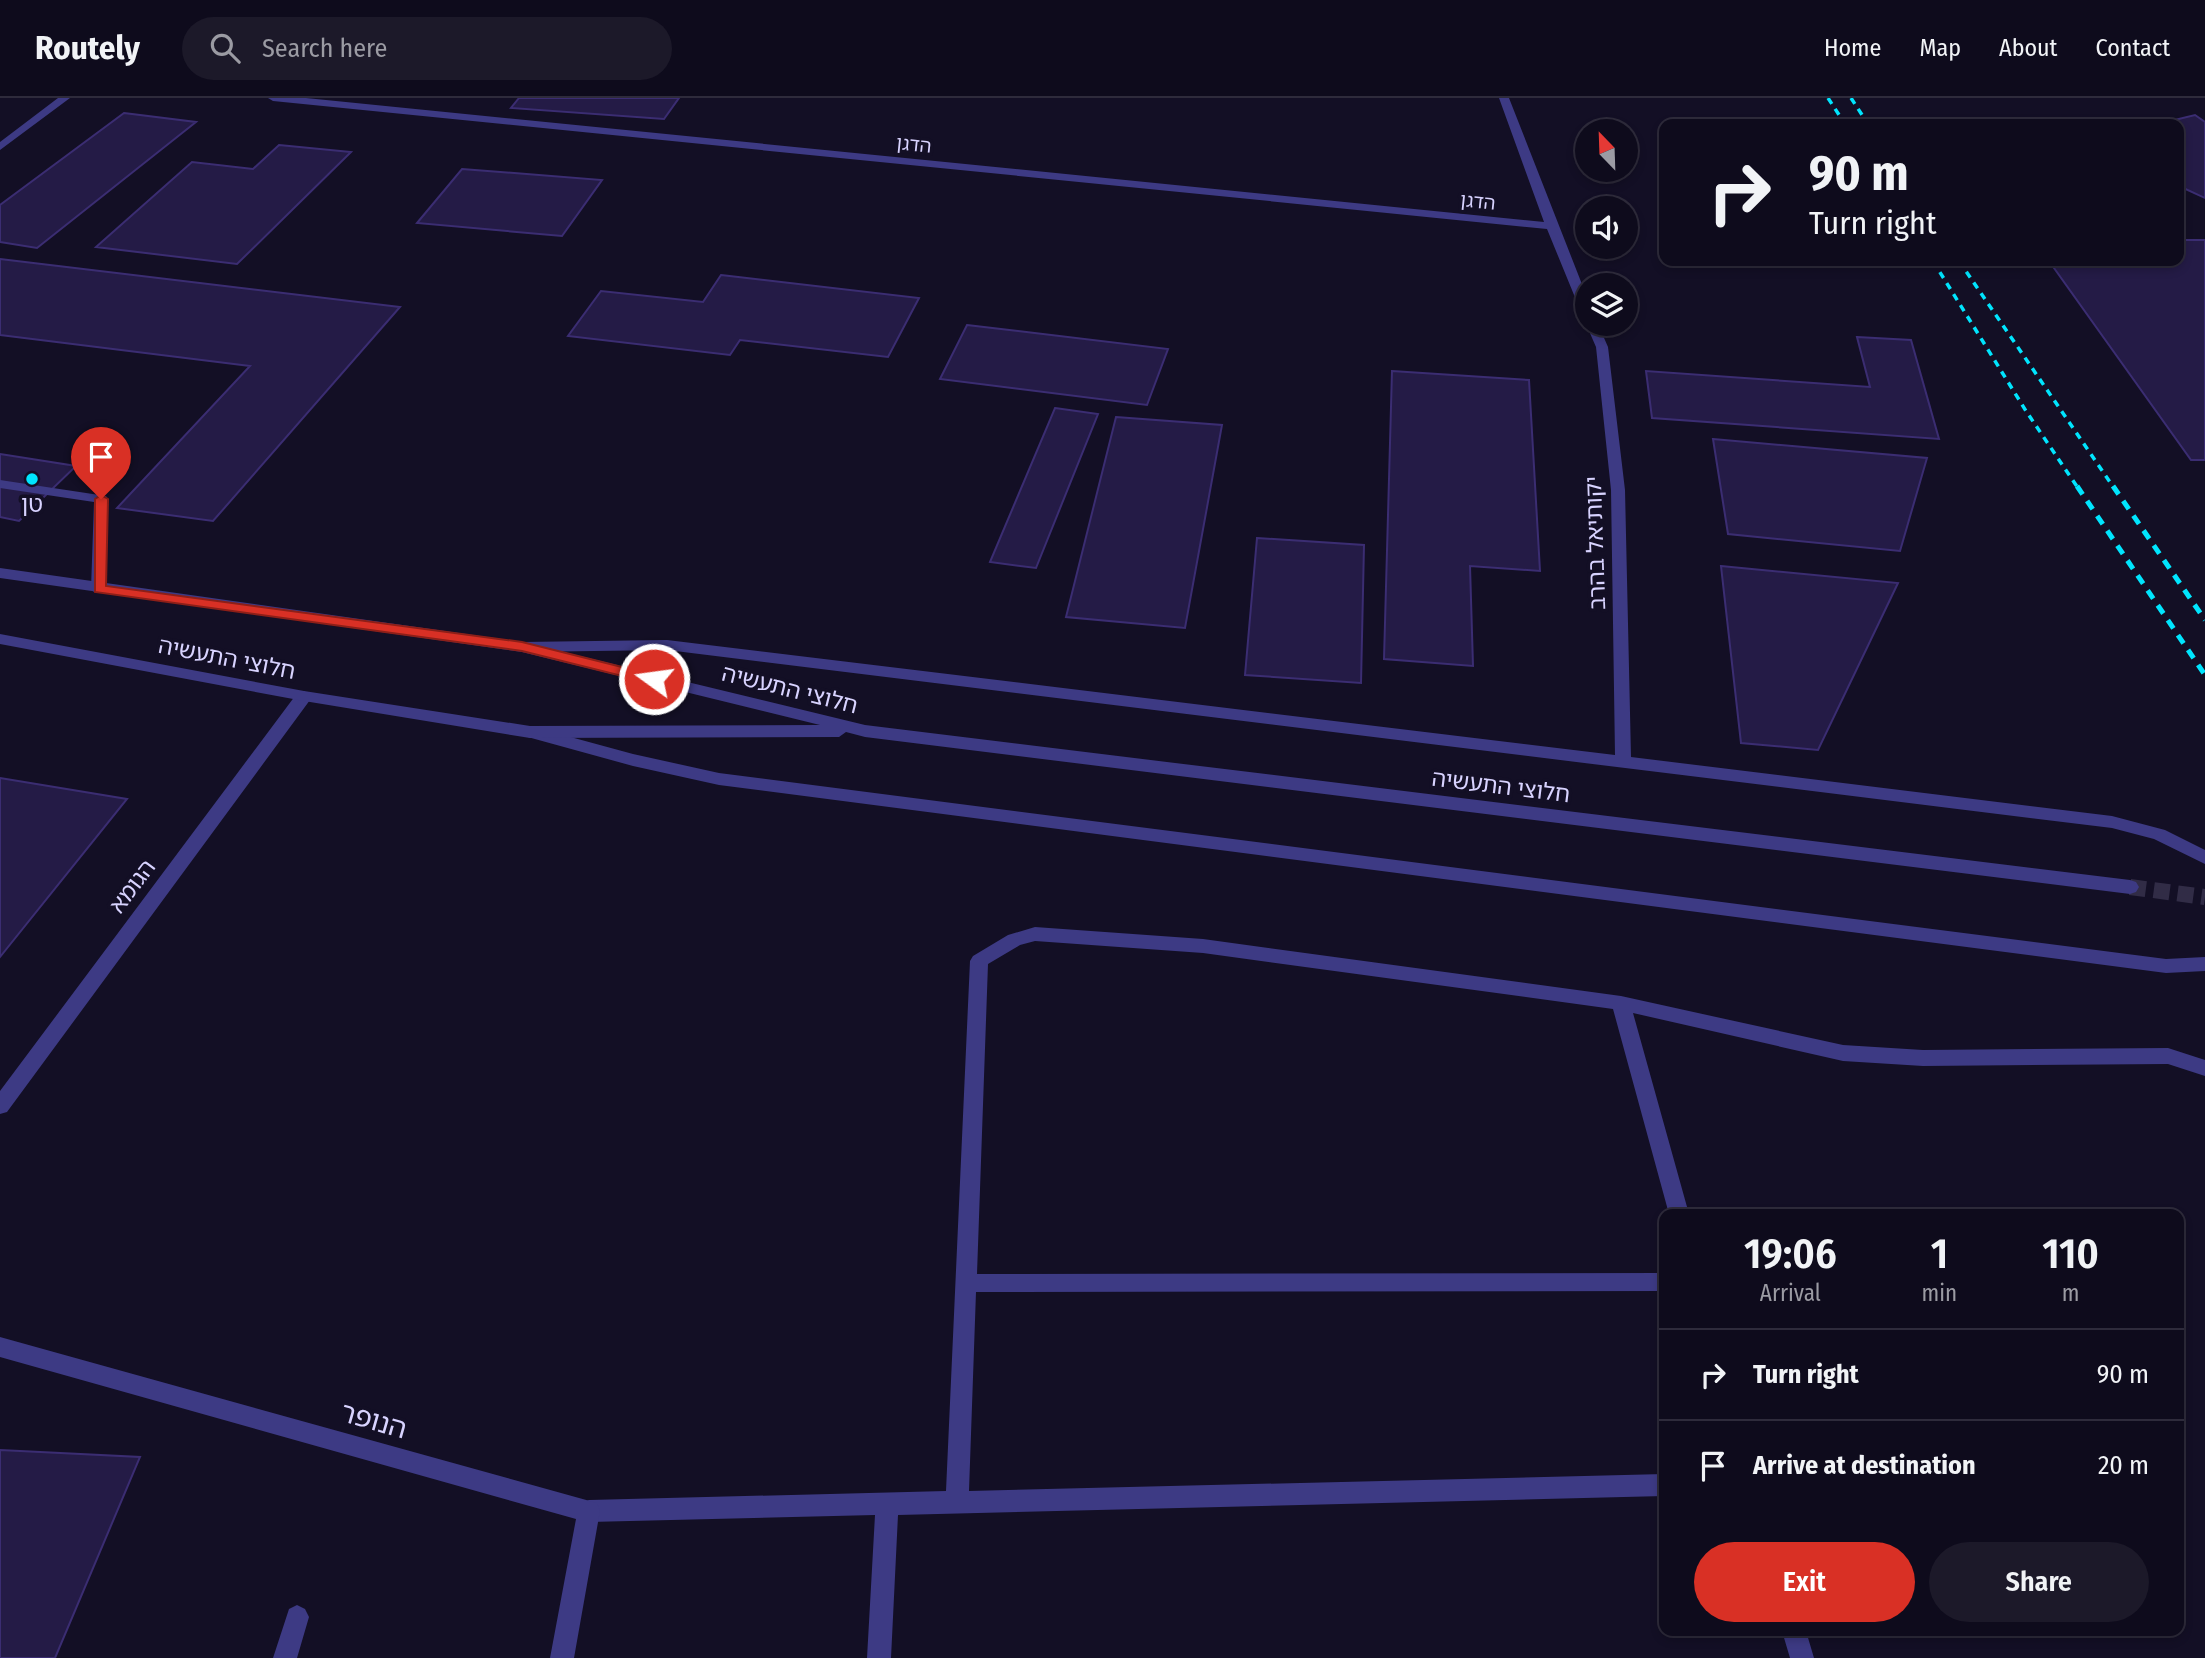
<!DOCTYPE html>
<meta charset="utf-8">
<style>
:root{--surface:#0e0b1c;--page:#1c1929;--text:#f1f3f6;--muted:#9b9ba3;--line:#2e2b3b;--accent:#d93025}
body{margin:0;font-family:"Fira Sans Condensed","Noto Sans Hebrew",sans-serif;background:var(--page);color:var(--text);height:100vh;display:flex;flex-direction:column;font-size:26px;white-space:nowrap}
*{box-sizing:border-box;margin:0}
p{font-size:23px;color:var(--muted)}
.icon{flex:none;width:38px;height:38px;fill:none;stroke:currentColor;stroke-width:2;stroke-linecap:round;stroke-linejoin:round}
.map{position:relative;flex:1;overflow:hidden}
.panel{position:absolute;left:1659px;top:1111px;width:525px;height:427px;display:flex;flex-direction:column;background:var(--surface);border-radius:14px;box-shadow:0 4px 10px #0003,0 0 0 2px var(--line)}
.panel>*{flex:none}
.hud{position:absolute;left:1659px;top:21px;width:525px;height:147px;border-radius:14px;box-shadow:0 4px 10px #0003,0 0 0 2px var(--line);background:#0e0b1c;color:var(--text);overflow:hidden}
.needle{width:46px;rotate:337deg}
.buttons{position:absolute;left:1575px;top:21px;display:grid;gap:14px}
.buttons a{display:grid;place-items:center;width:63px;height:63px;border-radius:50%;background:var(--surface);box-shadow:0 4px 10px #0003,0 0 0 2px var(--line);font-size:35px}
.pin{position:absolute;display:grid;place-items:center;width:60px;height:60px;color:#fff;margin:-72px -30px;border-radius:50% 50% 50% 0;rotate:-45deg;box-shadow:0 0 7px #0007}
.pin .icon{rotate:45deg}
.me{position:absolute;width:77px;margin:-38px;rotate:284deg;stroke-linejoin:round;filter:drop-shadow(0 0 5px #0008)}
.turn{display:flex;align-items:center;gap:24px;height:147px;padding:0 35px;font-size:32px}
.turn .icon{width:91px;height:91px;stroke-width:2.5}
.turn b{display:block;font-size:49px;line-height:60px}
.eta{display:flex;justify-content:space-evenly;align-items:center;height:119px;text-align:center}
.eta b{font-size:42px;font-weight:600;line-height:49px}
.cta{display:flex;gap:14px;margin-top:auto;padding:14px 35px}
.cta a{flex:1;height:80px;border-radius:42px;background:var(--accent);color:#fff;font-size:28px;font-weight:600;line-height:80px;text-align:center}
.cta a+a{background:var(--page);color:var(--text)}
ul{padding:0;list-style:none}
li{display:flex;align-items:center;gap:21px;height:91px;padding:0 35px;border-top:2px solid var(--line)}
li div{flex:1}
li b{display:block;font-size:26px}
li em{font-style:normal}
header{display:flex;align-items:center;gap:42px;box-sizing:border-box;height:98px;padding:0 35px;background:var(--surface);border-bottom:2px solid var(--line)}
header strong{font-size:33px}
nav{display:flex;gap:38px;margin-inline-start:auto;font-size:24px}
.search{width:490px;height:63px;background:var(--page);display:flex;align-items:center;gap:18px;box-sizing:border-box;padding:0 24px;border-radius:38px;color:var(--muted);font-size:26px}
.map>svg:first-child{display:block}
.building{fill:#241b46;stroke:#3b2d72;stroke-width:2}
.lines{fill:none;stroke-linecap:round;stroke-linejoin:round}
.tertiary-tunnel{stroke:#312c46;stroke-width:16;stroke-dasharray:16 8;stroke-linecap:butt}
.service{fill:#3d3a84;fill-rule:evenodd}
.minor{fill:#3d3a84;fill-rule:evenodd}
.tertiary{fill:#3d3a84;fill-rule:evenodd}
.rail-far1{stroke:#00e5fe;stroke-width:3.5;stroke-dasharray:7 6;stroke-linecap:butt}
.rail{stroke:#00e5fe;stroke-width:5;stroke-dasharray:10 8;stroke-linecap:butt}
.route{fill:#d93025;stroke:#8d1f18;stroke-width:2}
.poi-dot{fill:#00e5fe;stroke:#130f25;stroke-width:2.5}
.labels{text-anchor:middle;stroke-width:7;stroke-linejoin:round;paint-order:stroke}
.far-street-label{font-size:19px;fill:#d8d3ff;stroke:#130f25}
.poi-label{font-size:23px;fill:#d8d3ff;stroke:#130f25}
.street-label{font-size:23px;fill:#d8d3ff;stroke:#130f25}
.near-street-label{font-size:28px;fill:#d8d3ff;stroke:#130f25}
</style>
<header>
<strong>Routely</strong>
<div class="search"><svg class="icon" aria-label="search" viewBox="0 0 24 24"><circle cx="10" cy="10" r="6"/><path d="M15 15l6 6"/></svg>Search here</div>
<nav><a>Home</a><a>Map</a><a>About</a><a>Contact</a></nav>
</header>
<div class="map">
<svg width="2205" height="1560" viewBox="0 0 2205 1560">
<rect width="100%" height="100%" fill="#130f25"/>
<path class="building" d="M519 0H679L664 21 511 10Z
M124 15 196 24 37 150 0 144V107Z
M2195 17 2205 24V100L2179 88V26H2158Z
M279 47 351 54 237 166 96 149 192 64 253 71Z
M462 71 602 82 562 138 417 125Z
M2179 142H2205V362H2191L2049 163H2179Z
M0 161 400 209 213 423 117 410 250 268 0 237Z
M721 177 919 200 888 259 740 242 730 257 568 238 601 193 703 204Z
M967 227 1168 251 1147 307 940 281Z
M1857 239 1911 242 1939 341 1652 320 1646 273 1870 289Z
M1392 273 1529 282 1540 473 1470 468 1473 568 1384 561Z
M1055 310 1098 316 1036 470 990 464Z
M1116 319 1222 327 1185 530 1066 519Z
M1713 341 1927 360 1900 453 1728 436Z
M0 356 76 368 19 423 0 419Z
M1257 440 1364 447 1361 585 1245 577Z
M1721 468 1898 485 1818 652 1741 645Z
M0 680 127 701 0 859Z
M0 1352 140 1359 55 1560H0Z"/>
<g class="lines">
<path class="tertiary-tunnel" d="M2130 789 2205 799"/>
<path class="service" d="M0 382 106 398 108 401 104 494H94L91 491 94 404 0 390Z
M1035 829 1203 841 1621 898 1843 947 1923 952 2168 950 2205 962V978L2168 966 1923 968 1843 963 1633 915 1689 1116H1669L1613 911 1203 855 1035 843 1020 847 988 866 977 1176 1664 1175V1193L976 1194 969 1393 1664 1376V1398L898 1417 891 1560H867L875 1417 589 1424 581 1421 578 1413 581 1405 589 1402 946 1393 970 863 973 858 1008 837Z
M297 1507 305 1511 309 1519 297 1560H273L289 1511Z
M1782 1533H1806L1814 1560H1790Z"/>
<path class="minor" d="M58 0H70L0 52V44Z
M268 0H306L1544 124 1499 0H1509L1587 199V218L1581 214 1547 131 273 3Z
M1587 224 1598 226 1608 249 1625 392 1631 659 2112 718 2165 732 2205 752V766L2154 741 2112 730 667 552 522 554 514 549 522 544 667 542 1615 657 1611 392 1596 249 1586 226Z
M304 593 312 598 310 602 7 1014 0 1016V993L298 594Z
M530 628 633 656 719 675 2166 861 2205 859V873L2166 875 719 687 633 668 524 638 522 634 524 630Z
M0 1239 597 1405 600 1413 574 1560H550L576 1421 0 1259Z"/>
<path class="tertiary" d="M0 470 522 544 865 627 2130 782 2136 784 2139 789 2136 794 2130 796 865 639 846 634 839 639 530 640 304 603 0 546V536L304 593 530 628 820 627 522 554 0 480Z"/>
<path class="rail-far1" d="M1828 0 1845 26
M1851 0 1868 26
M1933 163 2026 313 2078 390
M1959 163 2114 390"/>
<path class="rail" d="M2077 388 2205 577
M2113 388 2205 522"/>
</g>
<path class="route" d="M101 397 108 401 106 488 522 544 654 577 662 581 654 586 522 553 95 494V401Z"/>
<circle class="poi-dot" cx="32" cy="381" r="7"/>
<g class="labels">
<g class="far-street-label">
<text transform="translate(914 46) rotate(6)" y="7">הדגן</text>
<text transform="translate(1478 103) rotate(6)" y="7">הדגן</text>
</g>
<g class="poi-label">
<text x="32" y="414">טן</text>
</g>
<g class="street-label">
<text transform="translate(1595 445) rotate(-92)" y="8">יקותיאל בהרב</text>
<text transform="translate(227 560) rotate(11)" y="8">חלוצי התעשיה</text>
<text transform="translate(790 591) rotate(14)" y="8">חלוצי התעשיה</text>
<text transform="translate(1501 688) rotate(7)" y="8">חלוצי התעשיה</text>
<text transform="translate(132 788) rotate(-53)" y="8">הגומא</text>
</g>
<g class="near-street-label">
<text transform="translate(374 1322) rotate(16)" y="10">הנופר</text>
</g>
</g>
</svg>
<div class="buttons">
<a><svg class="needle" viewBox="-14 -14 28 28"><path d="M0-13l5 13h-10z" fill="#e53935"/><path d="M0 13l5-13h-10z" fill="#9b9ba3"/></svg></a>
<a><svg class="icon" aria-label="sound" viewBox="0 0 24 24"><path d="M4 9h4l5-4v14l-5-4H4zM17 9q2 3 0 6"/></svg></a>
<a><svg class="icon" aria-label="layers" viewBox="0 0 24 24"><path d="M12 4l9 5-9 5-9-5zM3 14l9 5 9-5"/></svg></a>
</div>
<div class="pin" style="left:101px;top:401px;background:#d93025"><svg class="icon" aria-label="arrive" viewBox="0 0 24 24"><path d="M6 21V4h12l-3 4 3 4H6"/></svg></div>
<svg class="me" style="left:654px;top:581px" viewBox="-20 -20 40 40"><circle r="17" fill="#d93025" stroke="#fff" stroke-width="3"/><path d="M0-11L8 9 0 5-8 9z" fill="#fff"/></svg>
<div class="hud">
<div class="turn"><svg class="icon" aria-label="right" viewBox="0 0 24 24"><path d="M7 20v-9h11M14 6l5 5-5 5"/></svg><div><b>90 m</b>Turn right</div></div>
</div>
<section class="panel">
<div class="eta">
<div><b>19:06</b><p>Arrival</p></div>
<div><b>1</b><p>min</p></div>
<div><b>110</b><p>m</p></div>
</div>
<ul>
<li><svg class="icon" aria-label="right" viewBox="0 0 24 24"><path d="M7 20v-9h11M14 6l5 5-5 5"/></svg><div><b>Turn right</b></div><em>90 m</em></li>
<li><svg class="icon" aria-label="arrive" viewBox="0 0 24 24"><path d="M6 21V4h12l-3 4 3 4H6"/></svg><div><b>Arrive at destination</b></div><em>20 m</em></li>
</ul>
<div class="cta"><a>Exit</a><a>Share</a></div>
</section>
</div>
